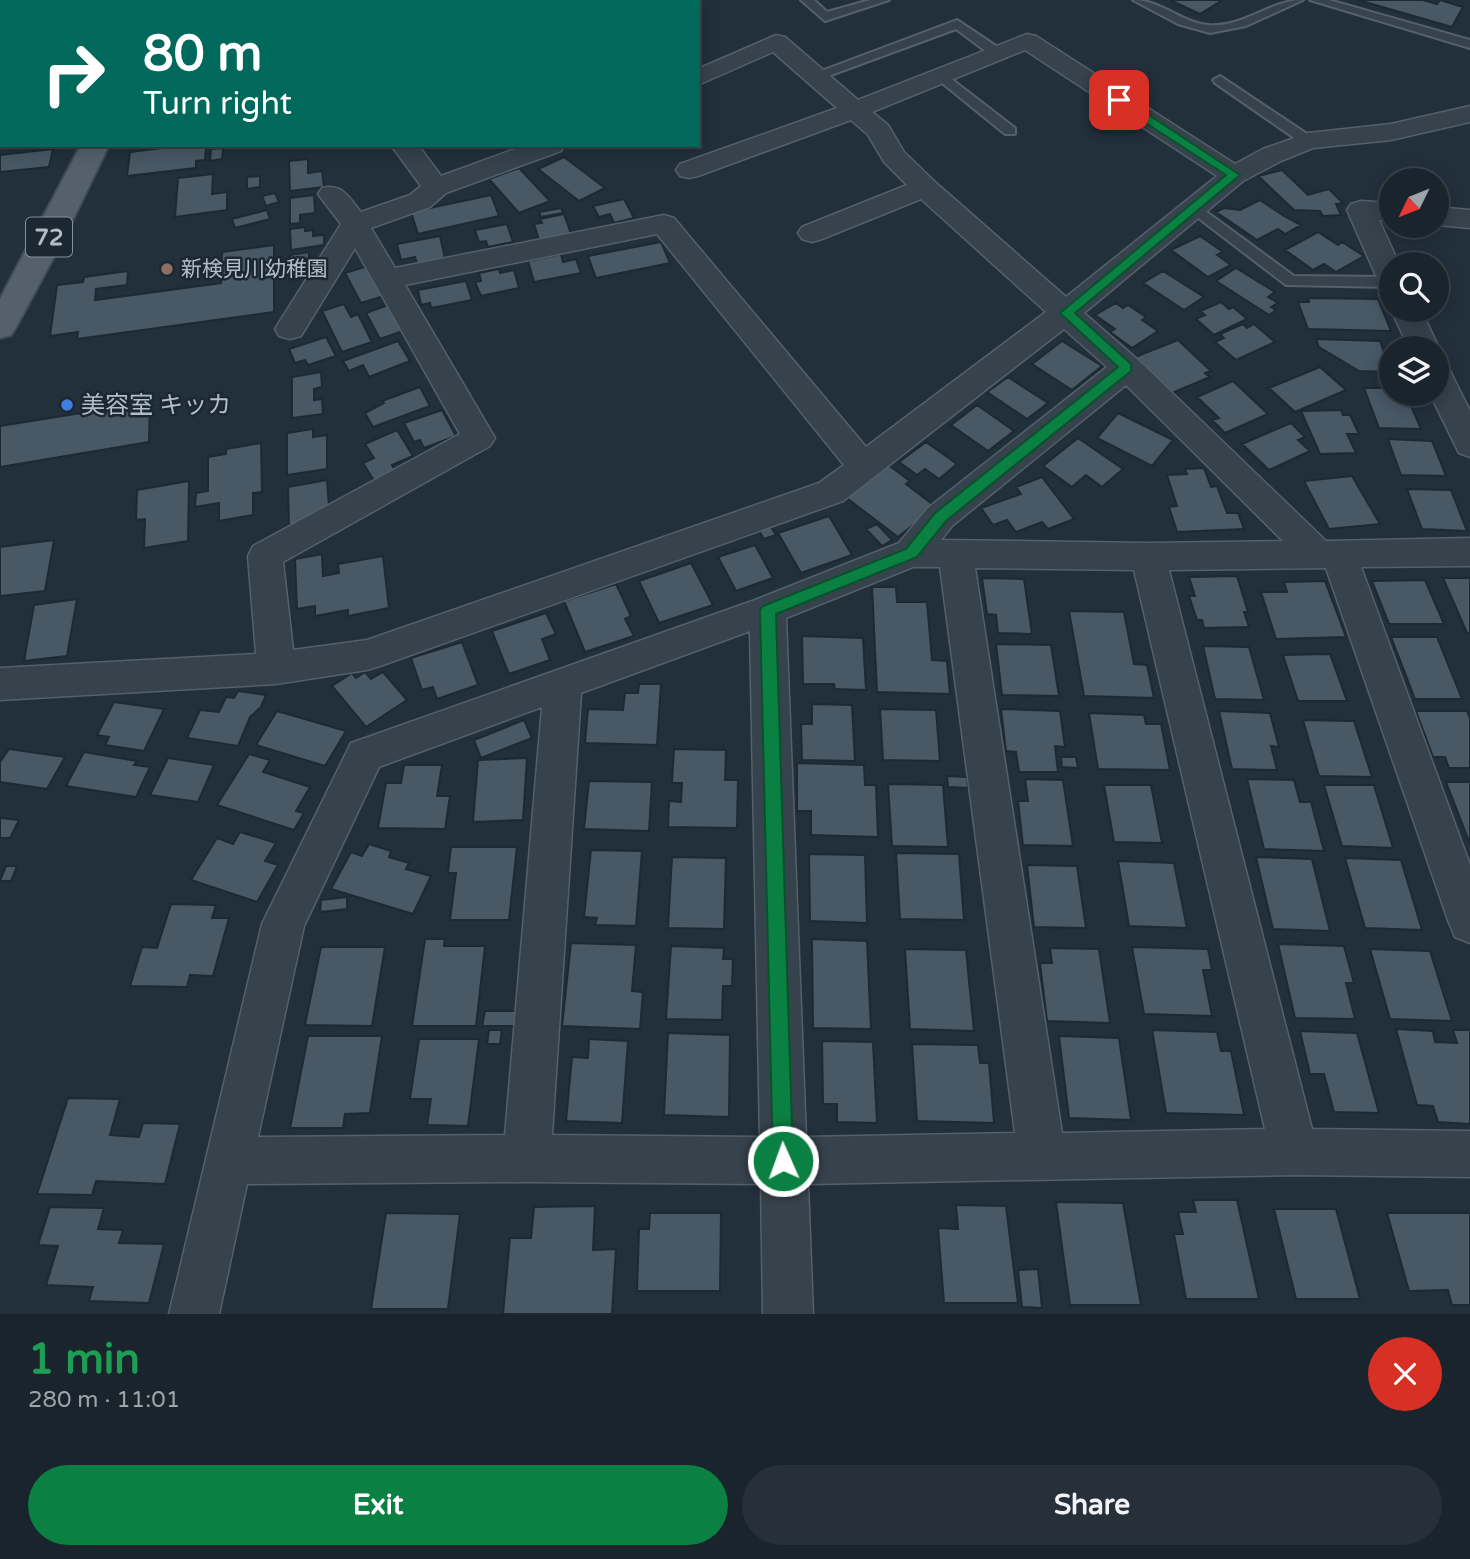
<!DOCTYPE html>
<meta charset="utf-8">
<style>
:root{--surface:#1a242d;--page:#273039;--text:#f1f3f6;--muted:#9fa4aa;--line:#384149;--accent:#0b8043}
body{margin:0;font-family:"Varela Round","Noto Sans JP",sans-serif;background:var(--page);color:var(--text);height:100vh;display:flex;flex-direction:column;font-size:26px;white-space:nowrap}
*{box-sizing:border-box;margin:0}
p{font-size:23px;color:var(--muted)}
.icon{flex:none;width:38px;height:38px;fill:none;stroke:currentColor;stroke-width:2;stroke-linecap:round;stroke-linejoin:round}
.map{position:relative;height:1314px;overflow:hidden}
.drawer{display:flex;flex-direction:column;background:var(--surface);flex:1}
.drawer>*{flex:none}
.top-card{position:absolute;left:0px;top:0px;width:700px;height:147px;box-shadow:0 4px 18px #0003,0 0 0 2px var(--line);background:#00695c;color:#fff;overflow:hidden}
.needle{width:46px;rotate:227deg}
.controls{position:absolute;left:1379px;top:168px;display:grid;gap:14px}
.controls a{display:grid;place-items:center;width:70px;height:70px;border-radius:50%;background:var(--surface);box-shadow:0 4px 18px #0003,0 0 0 2px var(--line);font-size:35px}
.pin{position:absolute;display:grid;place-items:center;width:60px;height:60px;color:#fff;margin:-30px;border-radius:14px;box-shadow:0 4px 10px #0006}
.me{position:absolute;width:77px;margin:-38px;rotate:358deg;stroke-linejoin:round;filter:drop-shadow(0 0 5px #0008)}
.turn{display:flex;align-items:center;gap:24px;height:147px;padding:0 28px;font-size:32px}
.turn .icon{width:91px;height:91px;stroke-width:2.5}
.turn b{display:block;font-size:49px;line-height:60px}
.round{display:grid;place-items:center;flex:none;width:74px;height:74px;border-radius:37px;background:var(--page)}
.summary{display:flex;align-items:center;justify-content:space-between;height:119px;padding:0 28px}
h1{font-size:42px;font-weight:800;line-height:52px;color:#1e9e55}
.primary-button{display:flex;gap:14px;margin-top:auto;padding:14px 28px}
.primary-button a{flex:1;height:80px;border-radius:42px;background:var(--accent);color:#fff;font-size:28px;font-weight:800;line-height:80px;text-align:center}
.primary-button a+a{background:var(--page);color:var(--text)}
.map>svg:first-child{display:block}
.building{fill:#485865;stroke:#1d2933;stroke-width:2}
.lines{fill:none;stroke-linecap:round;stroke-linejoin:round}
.lane-casing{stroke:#54606a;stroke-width:4}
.street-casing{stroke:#54606a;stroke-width:3}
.primary-casing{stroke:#3f4b55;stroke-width:4}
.lane{fill:#36424c;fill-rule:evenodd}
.street{fill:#36424c;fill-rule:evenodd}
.primary{fill:#54616d;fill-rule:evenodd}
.route{fill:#0b8043;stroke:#07532c;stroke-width:2}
.education-dot{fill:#8d6e63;stroke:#1b2731;stroke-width:2.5}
.shop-dot{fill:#3f7fe0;stroke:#1b2731;stroke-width:2.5}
.labels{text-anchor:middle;stroke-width:5;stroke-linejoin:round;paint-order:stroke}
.far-poi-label{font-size:21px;fill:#b1bdc8;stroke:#1b2731;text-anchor:start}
.shield{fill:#1b2731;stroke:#84909b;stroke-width:2}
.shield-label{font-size:23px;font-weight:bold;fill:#b1bdc8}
.poi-label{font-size:24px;fill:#b1bdc8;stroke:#1b2731;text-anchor:start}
</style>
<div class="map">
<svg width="1470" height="1314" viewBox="0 0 1470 1314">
<rect width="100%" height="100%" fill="#22303c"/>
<path class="building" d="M1170 0H1218L1221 1 1200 14Z
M1358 0H1423L1437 4 1440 0 1463 7 1452 27Z
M186 145 206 148 205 160 196 161V168L127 176 130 152Z
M223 148 222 159 210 161 211 149Z
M53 149 49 167 0 172V155Z
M564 157 605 188 579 201 538 169Z
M308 159V173L322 171 324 187 290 191 289 161Z
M519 168 550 201 519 213 489 179Z
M1282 170 1308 195 1329 189 1343 203 1336 204 1341 215 1323 216 1320 211 1294 210 1258 176Z
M213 174 212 194 227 192V210L175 217 178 178Z
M260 176V187L247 189V177Z
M275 193 279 202 266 206 262 196Z
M314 195 315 213 300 215V223L290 224V198Z
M491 195 499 216 418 234 411 212Z
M624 199 634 218 614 223 610 214 599 217 593 206Z
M1260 200 1284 216 1301 225 1285 234 1278 229 1257 240 1216 212 1224 208 1240 210Z
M561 208 563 213 541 217 539 212Z
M267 210 270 219 235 228 232 219Z
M564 214 571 234 539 240 534 224 542 223 540 219Z
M507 224 513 242 488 247 486 241 479 242 475 230Z
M305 227V231L313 230V236L324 235V245L291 250 290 229Z
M1318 232 1338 245 1342 242 1364 256 1336 272 1324 264 1313 270 1285 250Z
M440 236 445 258 417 264 415 257 401 260 397 244Z
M1200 236 1223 252 1217 255 1231 265 1208 277 1171 250Z
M661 242 670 263 596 278 588 256Z
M274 245V312L77 339 78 332 50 336 57 285 83 282 84 277 128 271 127 285 96 289 95 300 221 283 222 252Z
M309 252V258L313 257 314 268 305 269 306 277 291 279 290 255Z
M561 254 563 262 576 259 581 273 534 282 528 261Z
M365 267 384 296 361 303 345 273Z
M1236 268 1275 292 1268 297 1278 303 1271 307 1276 310 1269 315 1216 281Z
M499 269 500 273 514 270 519 288 481 296 475 282 481 281 479 273Z
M1163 271 1204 297 1184 310 1143 283Z
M466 281 472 300 431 308 430 303 421 305 418 290Z
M1308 298 1378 299 1391 331 1308 329 1298 302H1309Z
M1221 302 1229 309 1233 307 1247 319 1214 335 1196 319 1205 315 1200 311Z
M1116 303 1123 308 1128 305 1146 317 1142 320 1158 331 1132 348 1110 332 1115 329 1095 315Z
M344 304 351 317 358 314 372 342 342 352 322 311Z
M388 305 403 331 380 339 366 313Z
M1243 324 1247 328 1254 324 1275 342 1236 360 1215 342 1224 338 1220 334Z
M326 337 336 356 308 365 305 360 295 363 289 349Z
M1316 339 1380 341 1391 372 1359 371 1319 347Z
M1178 340 1211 371 1205 373 1210 377 1172 393 1135 357Z
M398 341 410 361 369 377 363 365 349 371 343 361Z
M1062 341 1102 366 1072 390 1032 364Z
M1320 367 1346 390 1295 412 1269 388Z
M321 372 322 387 314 389V400L322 399 323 414 292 418V377Z
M1008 377 1048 403 1027 419 987 392Z
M1233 381 1268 414 1225 433 1212 420 1219 418 1197 397Z
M420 387 430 406 373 427 365 413 384 403 382 401Z
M1364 388H1391V394H1406L1421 429 1379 428Z
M150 402 149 442 0 467V426Z
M977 405 1014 431 988 451 951 425Z
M442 410 456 436 424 448 420 440 414 442 404 423Z
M1341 410 1343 415H1350L1359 434H1347L1356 453 1320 454 1301 411Z
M1118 413 1173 440 1152 466 1097 438Z
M1291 423 1305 437 1298 440 1310 451 1269 470 1242 444Z
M313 429V437L327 435V469L287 475V433Z
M397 430 413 456 392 465 396 472 374 481 363 463 374 458 365 444Z
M1078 438 1123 469 1102 487 1086 475 1072 487 1043 466Z
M1388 439 1432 441 1446 476 1401 475Z
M926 442 957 464 939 479 925 469 917 475 899 462Z
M261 443 262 492 253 493V515L219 521V503L195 507 196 493 208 491V457L226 454V449Z
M887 464 910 481 906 484 936 507 898 537 844 496Z
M1204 468 1211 487 1217 486 1227 513H1238L1244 529 1177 532 1169 507 1177 506 1167 475 1187 474 1185 469Z
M1352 476 1380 524 1329 529 1304 481Z
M1042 477 1074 519 1048 529 1042 522 1016 532 1007 520 993 525 981 508 1021 494 1016 487Z
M327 480 330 520 289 527 288 487Z
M189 481 188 541 144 548 145 519 136 520 137 490Z
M1407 489 1451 490 1467 531 1422 529Z
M829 516 852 555 801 573 778 533Z
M877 524 892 540 882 546 866 529Z
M771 527 776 535 764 539 759 531Z
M54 540 45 591 0 596V547Z
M755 545 773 578 736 591 718 557Z
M322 554 323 576 339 573 338 564 383 556 389 608 348 616V610L315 616V606L297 609 295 559Z
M691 563 713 605 659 623 639 581Z
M1237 576 1248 612H1244L1249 627 1204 628 1202 620H1197L1189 596H1195L1189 577Z
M982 578 1024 579 1032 634 998 633 996 615 987 614Z
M1443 578H1470V633H1467Z
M1425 580 1444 624H1389L1372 581Z
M1325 581 1346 637 1276 639 1261 592H1287L1284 582Z
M616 584 631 616 625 619 634 636 585 652 564 601Z
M872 587H896L897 602H927L932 660 947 661 950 694 877 692Z
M77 599 67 656 24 661 34 605Z
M1069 611 1124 612 1134 664 1147 665 1154 698 1084 696Z
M546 613 556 634 542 639 550 660 509 674 492 631Z
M802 636 863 638 866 690 835 689 834 684H803Z
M1391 637H1437L1462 699H1415Z
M462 642 478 685 437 699 433 687 422 690 411 658Z
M996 644 1051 645 1059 696 1002 695Z
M1203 646 1249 647 1264 700 1215 699Z
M1330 654 1347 701H1298L1283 655Z
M365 672 371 679 383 672 407 700 366 727 332 686 352 673 356 678Z
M639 684H661L657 745 585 743 588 709 623 710 625 693H638Z
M238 691 266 695 261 707 250 717 238 746 187 738 200 710 219 712 226 697 234 698Z
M114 702 164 709 144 751 105 745 109 737 97 735Z
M812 704 852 705 855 761 802 760 801 724H812Z
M880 709 936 710 940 761 883 760Z
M1001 709 1060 711 1065 747 1055 746 1058 772H1019L1016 752 1006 751Z
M277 711 346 731 325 766 256 745Z
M1219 711 1270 713 1279 747 1271 746 1277 770 1232 769Z
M1416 711H1467L1470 719V768H1449L1445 757H1433Z
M1089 713 1144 715 1146 724H1161L1170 770 1098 769Z
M524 720 532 738 481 758 474 740Z
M1303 720 1354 721 1372 777 1319 776Z
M9 749 65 757 47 789 0 782V762Z
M674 749 726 750 725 780H738L737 828 668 827 669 801 681 802 682 783H672Z
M84 752 137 761 134 765 150 767 136 797 66 786Z
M249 754 270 760 263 772 310 787 296 811 304 813 294 830 217 805Z
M1061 757H1076L1078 768 1062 767Z
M168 758 214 765 198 802 150 795Z
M527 758 523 820 473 822 478 760Z
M797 763 864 765 865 785H876L878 837 811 835V811H797Z
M404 765H442L437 796H450L445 829 378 828 386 783H401Z
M947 776 967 777 968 788 948 787Z
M1025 779 1063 780 1073 846 1023 845 1018 801H1028Z
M1247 779 1294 780 1300 802H1311L1324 851 1264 849Z
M589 781 652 782 649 831 584 829Z
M1446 782H1470V844Z
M888 784 943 785 948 847 892 846Z
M1104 785H1151L1162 843 1114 842Z
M1324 785H1374L1393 848 1342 846Z
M0 818 19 820 10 838H0Z
M240 832 276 843 265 861 278 865 257 902 191 880 217 838 233 844Z
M369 844 391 851 389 857 409 863 406 869 431 876 413 914 331 889 351 852 362 856Z
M451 847H517L509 920H450L456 873H448Z
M591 850 642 851 636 926 595 925 597 918 584 917Z
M896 853 959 854 964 920 900 919Z
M809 854 865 855 867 923 810 921Z
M672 857 726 858 724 929 668 928Z
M1256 857 1312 859 1330 931 1273 929Z
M1345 858 1401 860 1422 930 1365 928Z
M1118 861 1174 863 1187 928 1129 926Z
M1027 865 1077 866 1086 928 1034 927Z
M6 866H17L11 881H0Z
M347 897V909L320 912 321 900Z
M171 904 216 905 212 918H229L213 976 190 975 187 987 130 986 142 947 157 948Z
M425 939H445L444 946H485L476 1026H412Z
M812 939 867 941 871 1029 813 1028Z
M571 943 636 945 632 991 643 992 640 1029 562 1026Z
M1278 944 1344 946 1354 983H1346L1355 1019 1295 1018Z
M671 946 724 948 723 959H733L732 986H723L722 1020 666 1019Z
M321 947H385L372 1026 305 1025Z
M1132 947 1208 949 1212 970H1203L1212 1016 1144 1014Z
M1050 948 1099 949 1110 1023 1047 1021 1040 963H1052Z
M905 949 966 950 974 1031 910 1029Z
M1370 949 1430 951 1452 1021 1390 1019Z
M485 1011H520L519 1026H482Z
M1396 1029 1433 1031 1435 1042 1457 1043 1453 1030H1470V1124L1438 1122 1433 1106 1417 1105Z
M489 1030H502L500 1044H487Z
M1152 1030 1217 1032 1221 1051H1231L1244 1115 1166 1113Z
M1300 1031 1357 1033 1379 1113 1334 1112 1324 1074H1310Z
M668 1033 730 1035 729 1117 664 1115Z
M308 1036H382L370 1113 345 1114 343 1128H290Z
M1059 1036 1119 1038 1131 1120 1069 1118Z
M419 1039H479L468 1126 427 1125 431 1099H410Z
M589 1039 628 1041 622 1123 566 1121 572 1057 588 1058Z
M822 1041 873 1042 877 1123 837 1122V1104H823Z
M912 1044 978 1045 980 1063H989L994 1123 917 1121Z
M68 1098 120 1099 110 1135 139 1137 143 1123 180 1124 165 1184 96 1181 92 1195 37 1194Z
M1193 1200H1237L1259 1299H1186L1174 1234H1183L1178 1212H1196Z
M1056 1202 1123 1203 1141 1305H1070Z
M956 1205 1006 1206 1018 1303H944L938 1228 958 1229Z
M595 1206 593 1250 616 1249 612 1314H503L510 1238H531L534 1207Z
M50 1207 104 1208 98 1229 123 1230 119 1243 164 1244 149 1303 89 1301 93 1287 46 1285 58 1246 38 1245Z
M1274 1209H1336L1360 1299H1296Z
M386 1213 460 1214 448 1309H371Z
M650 1213H721L720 1291H637L639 1229H649Z
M1387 1213H1470V1305H1452L1448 1290 1409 1291Z
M1038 1269 1042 1308 1022 1307 1018 1270Z"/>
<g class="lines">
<defs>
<path id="lane" d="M801 0H814L827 12 870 0H889L825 21Z
M1133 0C1162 0 1181 23 1209 25 1243 28 1270 0 1303 0L1246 26 1210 33 1178 24Z
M1310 0H1329L1470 40V48Z
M957 20 1002 50V56H992L956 29 820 79H810L808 76Z
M941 71 1015 128V134H1005L936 78V72Z
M1220 76 1313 138V144H1303L1215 83 1213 80Z
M1193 202 1294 276 1391 277V287L1286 285 1188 210 1186 207 1188 204Z"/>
<path id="street" d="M400 0H428L399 2Z
M454 0H478L479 2H456Z
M1027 34 1036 36 1235 164 1263 149 1308 133 1391 124 1470 106V122L1391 140 1313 148 1281 161 1243 181 1084 313 1138 360 1326 541 1470 538V566L1361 567 1470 865V943L1455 937 1449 923 1326 568 1169 570 1312 1129 1470 1131V1177L1294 1175 808 1184 813 1314H763L761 1184 527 1182 247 1184 219 1314H169L262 924 351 743 755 600 899 543 928 508 1107 367 1064 329 843 501 380 666 367 670 276 684 0 700V668L256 654 248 556 253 546 460 434 355 248 301 336 290 339 279 336 275 329 341 224 318 194 322 188C343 183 349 198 361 212L410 195 421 186 391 145H418L441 176 526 145H565L561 151 446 193 430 207 371 228 395 268 664 215 674 218 866 447 1046 312 921 199 822 239 812 242 802 239 798 233 802 227 907 185 884 162 868 135 851 120 698 176 689 178 680 176 676 170 680 164 837 108 773 52 698 85V69L776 35 785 37 858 100ZM1025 50 1217 176 1066 297 935 182 904 152 888 125 872 112ZM657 234 844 465 819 483 367 640 293 650 283 562 490 446 495 438 405 285ZM1126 385 1283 541 1148 543 941 540 952 526ZM913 567H940L1015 1133 806 1137 786 618ZM975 568 1134 570 1265 1129 1062 1133ZM750 631 760 1137 552 1135 581 693ZM542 707 505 1135 258 1137 304 926 379 767Z
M1361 201 1391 203V221L1379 220 1399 264H1391V288L1381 285 1377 278 1347 210 1351 204Z
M1437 207 1470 210V228L1437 225Z
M1391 310H1421L1439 348 1437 352V348H1409Z
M1437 364 1448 367 1470 411V457L1459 453 1430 394H1437Z"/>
<path id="primary" d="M137 0H161V2H137Z
M81 145H109L63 240 16 327 11 335 0 338V299Z"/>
</defs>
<use href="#lane" class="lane-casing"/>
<use href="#street" class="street-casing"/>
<use href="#primary" class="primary-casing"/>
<use href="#lane" class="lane"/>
<use href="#street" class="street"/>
<use href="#primary" class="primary"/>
</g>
<path class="route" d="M1115 98H1123L1240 175 1075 313 1131 364V371L946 521 917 557 776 614 793 1161 790 1168 783 1171 776 1168 773 1161 760 610 763 606 906 549 935 513 1118 367 1060 313 1226 175 1115 103Z"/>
<circle class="education-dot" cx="167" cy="269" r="7"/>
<circle class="shop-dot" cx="67" cy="405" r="7"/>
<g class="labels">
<g class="far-poi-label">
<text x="181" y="276">新検見川幼稚園</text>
</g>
<rect class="shield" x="26" y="217.5" width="46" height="39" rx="5"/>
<g class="shield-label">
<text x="49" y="245">72</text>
</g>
<g class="poi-label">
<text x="81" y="413">美容室 キッカ</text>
</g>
</g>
</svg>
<div class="controls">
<a><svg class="needle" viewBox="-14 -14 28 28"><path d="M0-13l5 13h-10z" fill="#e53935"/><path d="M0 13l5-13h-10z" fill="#9fa4aa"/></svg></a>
<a><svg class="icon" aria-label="search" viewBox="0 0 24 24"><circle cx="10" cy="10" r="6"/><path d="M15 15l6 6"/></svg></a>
<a><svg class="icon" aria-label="layers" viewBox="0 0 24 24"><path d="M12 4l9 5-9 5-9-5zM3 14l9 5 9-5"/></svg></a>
</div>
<div class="pin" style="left:1119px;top:100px;background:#d93025"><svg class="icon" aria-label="arrive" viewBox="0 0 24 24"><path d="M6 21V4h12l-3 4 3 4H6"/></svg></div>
<svg class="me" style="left:783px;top:1161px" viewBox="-20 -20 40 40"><circle r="17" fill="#0b8043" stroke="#fff" stroke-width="3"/><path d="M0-11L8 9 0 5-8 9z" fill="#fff"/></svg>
<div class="top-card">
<div class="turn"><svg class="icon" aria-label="right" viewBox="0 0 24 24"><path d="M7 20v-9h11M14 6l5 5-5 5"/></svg><div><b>80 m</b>Turn right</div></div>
</div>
</div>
<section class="drawer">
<div class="summary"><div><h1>1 min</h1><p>280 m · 11:01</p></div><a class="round" style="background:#d93025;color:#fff"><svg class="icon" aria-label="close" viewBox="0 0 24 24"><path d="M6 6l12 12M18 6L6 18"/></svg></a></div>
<div class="primary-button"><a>Exit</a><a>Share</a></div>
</section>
